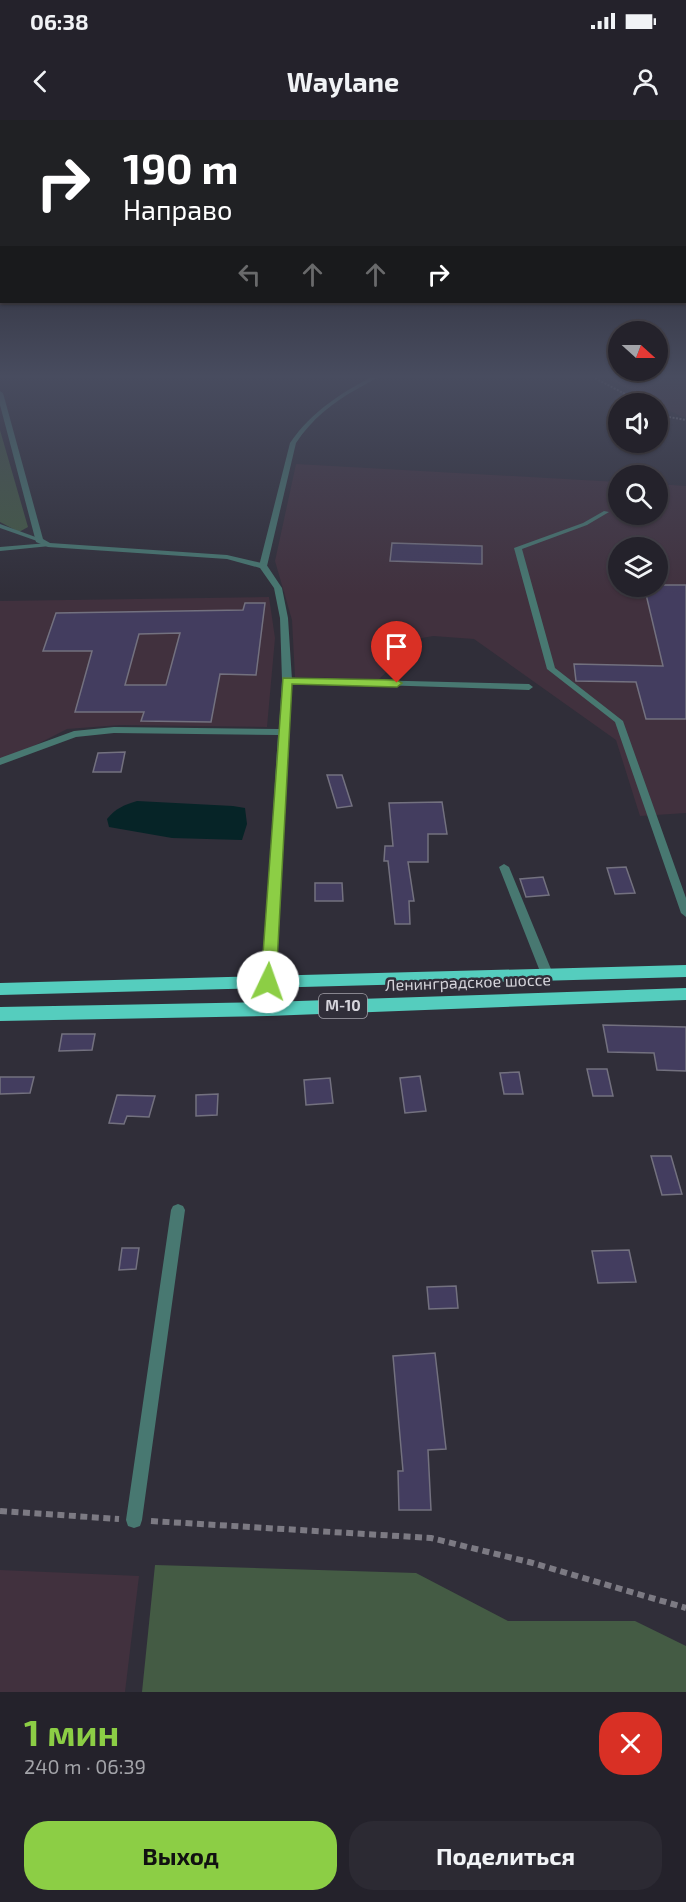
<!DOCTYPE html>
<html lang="ru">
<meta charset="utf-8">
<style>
:root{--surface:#24222b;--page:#2c2a33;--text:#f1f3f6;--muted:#a3a4a9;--line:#413f47;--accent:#8cce45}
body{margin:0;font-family:"Exo 2",sans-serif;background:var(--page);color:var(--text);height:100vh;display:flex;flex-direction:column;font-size:22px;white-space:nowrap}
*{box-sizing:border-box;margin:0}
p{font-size:20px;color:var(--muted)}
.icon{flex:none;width:33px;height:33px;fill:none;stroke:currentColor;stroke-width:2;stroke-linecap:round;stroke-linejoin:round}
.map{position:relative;height:1572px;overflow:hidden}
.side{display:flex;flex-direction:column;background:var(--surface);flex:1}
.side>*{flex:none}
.guide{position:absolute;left:0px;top:0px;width:687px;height:183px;box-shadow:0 2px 4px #0004,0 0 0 2px var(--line);background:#202124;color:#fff;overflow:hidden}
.needle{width:39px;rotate:111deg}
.controls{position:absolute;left:608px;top:201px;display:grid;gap:12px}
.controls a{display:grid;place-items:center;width:60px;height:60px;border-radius:50%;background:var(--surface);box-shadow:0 2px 4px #0004,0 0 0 2px var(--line);font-size:30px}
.pin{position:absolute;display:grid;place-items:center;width:51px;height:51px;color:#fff;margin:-62px -26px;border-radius:50% 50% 50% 0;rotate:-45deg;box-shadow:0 0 6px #0007}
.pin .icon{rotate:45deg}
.me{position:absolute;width:66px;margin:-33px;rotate:3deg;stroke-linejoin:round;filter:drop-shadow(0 0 4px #0008)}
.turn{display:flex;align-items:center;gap:21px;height:126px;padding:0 24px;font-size:27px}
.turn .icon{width:78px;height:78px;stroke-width:2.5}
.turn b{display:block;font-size:42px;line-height:51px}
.lanes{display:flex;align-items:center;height:57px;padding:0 24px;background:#0003;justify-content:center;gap:30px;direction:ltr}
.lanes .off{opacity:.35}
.round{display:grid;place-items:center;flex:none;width:63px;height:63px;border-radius:24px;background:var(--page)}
.head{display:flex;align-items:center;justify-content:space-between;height:102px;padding:0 24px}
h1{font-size:36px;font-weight:700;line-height:45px;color:var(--accent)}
.cta{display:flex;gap:12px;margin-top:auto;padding:12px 24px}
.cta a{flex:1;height:69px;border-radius:24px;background:var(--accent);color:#111;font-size:24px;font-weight:700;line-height:69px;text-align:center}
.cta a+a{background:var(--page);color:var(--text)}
.status{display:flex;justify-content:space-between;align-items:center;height:42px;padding:0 30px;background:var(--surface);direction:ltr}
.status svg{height:16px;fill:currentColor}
header{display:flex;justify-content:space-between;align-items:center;height:78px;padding:0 24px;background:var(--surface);font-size:27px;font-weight:700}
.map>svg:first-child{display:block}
.industrial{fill:#41313e;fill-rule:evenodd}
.green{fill:#445b44}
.water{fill:#062427}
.building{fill:#433d5f;stroke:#73717f;stroke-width:1.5;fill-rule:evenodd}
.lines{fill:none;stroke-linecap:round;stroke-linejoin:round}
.path-far1{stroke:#7c7a83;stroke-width:2;stroke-dasharray:2 1.5;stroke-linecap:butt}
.path{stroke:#7c7a83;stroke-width:6;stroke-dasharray:7 4.5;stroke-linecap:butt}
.service{fill:#487871;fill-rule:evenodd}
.minor{fill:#487871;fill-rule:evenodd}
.trunk{fill:#55cdbe;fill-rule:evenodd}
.route{fill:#8cce45;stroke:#5b862d;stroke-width:1.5}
.labels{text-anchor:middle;stroke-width:5;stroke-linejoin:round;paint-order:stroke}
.shield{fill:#302e39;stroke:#a4a2aa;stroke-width:1.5}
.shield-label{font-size:15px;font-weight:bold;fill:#d5d4db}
.street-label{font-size:16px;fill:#d5d4db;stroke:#302e39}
</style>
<div class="status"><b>06:38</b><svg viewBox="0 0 49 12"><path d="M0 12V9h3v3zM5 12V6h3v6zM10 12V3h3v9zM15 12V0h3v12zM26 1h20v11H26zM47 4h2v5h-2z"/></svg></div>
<header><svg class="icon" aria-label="back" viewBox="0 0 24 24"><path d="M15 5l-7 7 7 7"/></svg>Waylane<svg class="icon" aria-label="person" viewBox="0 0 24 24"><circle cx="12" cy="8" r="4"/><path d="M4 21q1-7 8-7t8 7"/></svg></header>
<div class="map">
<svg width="686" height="1572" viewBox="0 0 686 1572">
<rect width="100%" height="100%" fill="#302e39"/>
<path class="industrial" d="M601 255H686V297H682Z
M296 344 618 362V394H657V364L686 366V693L640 696 616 620 474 519 433 516 400 522 401 538 379 559 295 557 292 500 275 441ZM618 428H657V466H618Z
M269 477 275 518 267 607 120 605 67 609 16 635 0 638V481Z
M0 1450 139 1456 125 1572H0Z"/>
<path class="green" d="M0 310 28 407 19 412 0 402Z
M155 1445 416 1453 508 1501H635L686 1526V1572H142Z"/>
<path class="water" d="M137 681 233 686 245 688 247 704 242 720 172 718 109 707 107 699C116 688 124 685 137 681Z"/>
<path class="building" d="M392 423 482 426V444L390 441Z
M657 465H686V599H646L636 562 576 561 574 544 663 546 644 466Z
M245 483H265L256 555 220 554 211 602 141 601 144 592H75L92 531H43L56 493 243 490ZM180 513 166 565H125L139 514Z
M125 632 121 652H93L98 633Z
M327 655H342L352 686 337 688Z
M442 682 447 714H428V742H408L414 781H409L410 804H395L388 741H384L385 726H393L389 683Z
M626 747 635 773 615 774 607 748Z
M543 757 549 775 526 777 520 759Z
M315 763H342L343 781H315Z
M603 905 686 907V951L657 950 654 933 608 932Z
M62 914H95L92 930 59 931Z
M587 949H607L613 976H593Z
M519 952 523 974H504L500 953Z
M420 956 426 991 405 993 400 958Z
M0 957H34L30 973 0 974Z
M330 958 333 983 306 985 304 960Z
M218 974 217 995 196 996V975Z
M117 975 155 976 149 997 127 996 124 1004 109 1003Z
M651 1036H671L682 1074 662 1075Z
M122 1128H139L136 1149 119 1150Z
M629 1130 636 1162 598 1163 592 1131Z
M456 1166 458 1188 429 1189 427 1167Z
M435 1233 446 1329 428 1330 431 1390H399L398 1351H403L393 1236Z"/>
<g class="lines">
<path class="path-far1" d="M589 255 644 284
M657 290 669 297 686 300"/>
<path class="path" d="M0 1391 119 1399
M151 1401 431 1418 529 1442 686 1488"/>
<path class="service" d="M376 255H382C374 260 365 264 357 269 332 283 312 299 296 323L267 446 260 448 259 446 290 323C312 291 342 272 376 255Z
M604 391 609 392 587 405 522 429 555 548 623 601 686 778V797L681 793 615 602 547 549 514 428 583 403Z
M0 404 41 419 42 420 37 421 0 408Z
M48 423 50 424V426L0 431V427Z
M284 558 529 564 533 567 529 570 287 562H284Z
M504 744 509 747 553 854 551 857H543L541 854 499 747Z
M178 1084 183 1086 185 1090 142 1400 140 1406 134 1408 128 1406 126 1400 171 1090 173 1086Z"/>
<path class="minor" d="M0 271 3 273 43 419 50 423 227 435 266 444 282 468 288 498 292 560 274 862 273 865H263L262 862 278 615 114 613 76 617 0 645V638L74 611 114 607 279 609 282 560 280 498 274 468 260 448 227 439 48 427 36 422 0 285Z"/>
<path class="trunk" d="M686 845V857L0 875V863Z
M686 868V880L268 896 0 901V887L268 882Z"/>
</g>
<linearGradient id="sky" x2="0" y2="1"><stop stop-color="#1a191f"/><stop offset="0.54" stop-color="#484c5f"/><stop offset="1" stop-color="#484c5f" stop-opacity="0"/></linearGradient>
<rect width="686" height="475" fill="url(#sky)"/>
<path class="route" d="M283 558 397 560 402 563 397 567 292 564 276 862 268 867 261 862Z"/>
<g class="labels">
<rect class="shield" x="319" y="874" width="48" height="24" rx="4.5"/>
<g class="shield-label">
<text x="343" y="891">М-10</text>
</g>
<g class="street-label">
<text transform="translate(468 862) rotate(-2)" y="6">Ленинградское шоссе</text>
</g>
</g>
</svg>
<div class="controls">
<a><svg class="needle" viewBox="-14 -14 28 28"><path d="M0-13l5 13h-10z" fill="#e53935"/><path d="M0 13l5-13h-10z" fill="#a3a4a9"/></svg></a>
<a><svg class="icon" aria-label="sound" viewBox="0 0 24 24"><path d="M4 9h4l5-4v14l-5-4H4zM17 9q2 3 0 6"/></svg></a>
<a><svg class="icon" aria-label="search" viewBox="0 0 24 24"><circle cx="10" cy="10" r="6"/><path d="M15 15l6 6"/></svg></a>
<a><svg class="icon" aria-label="layers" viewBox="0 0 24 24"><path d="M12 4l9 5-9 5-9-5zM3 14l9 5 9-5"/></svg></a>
</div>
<div class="pin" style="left:397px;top:563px;background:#d93025"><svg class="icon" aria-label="arrive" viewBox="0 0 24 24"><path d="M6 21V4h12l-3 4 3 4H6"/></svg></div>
<svg class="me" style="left:268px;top:862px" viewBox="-20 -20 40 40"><circle r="19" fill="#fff"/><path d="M0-13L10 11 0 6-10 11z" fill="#8cce45"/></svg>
<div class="guide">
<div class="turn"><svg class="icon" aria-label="right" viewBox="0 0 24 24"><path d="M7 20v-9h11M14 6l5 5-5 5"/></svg><div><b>190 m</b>Направо</div></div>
<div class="lanes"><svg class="icon off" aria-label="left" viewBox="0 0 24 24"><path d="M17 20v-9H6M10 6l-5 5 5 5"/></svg><svg class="icon off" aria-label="ahead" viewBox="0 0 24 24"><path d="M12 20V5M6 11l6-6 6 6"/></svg><svg class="icon off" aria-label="ahead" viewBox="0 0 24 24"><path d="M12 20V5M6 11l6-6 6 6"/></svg><svg class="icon" aria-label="right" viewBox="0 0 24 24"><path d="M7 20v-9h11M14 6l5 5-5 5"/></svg></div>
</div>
</div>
<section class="side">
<div class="head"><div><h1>1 мин</h1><p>240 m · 06:39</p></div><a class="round" style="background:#d93025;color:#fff"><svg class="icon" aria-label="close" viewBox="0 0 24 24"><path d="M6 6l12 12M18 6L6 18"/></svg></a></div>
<div class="cta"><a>Выход</a><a>Поделиться</a></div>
</section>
